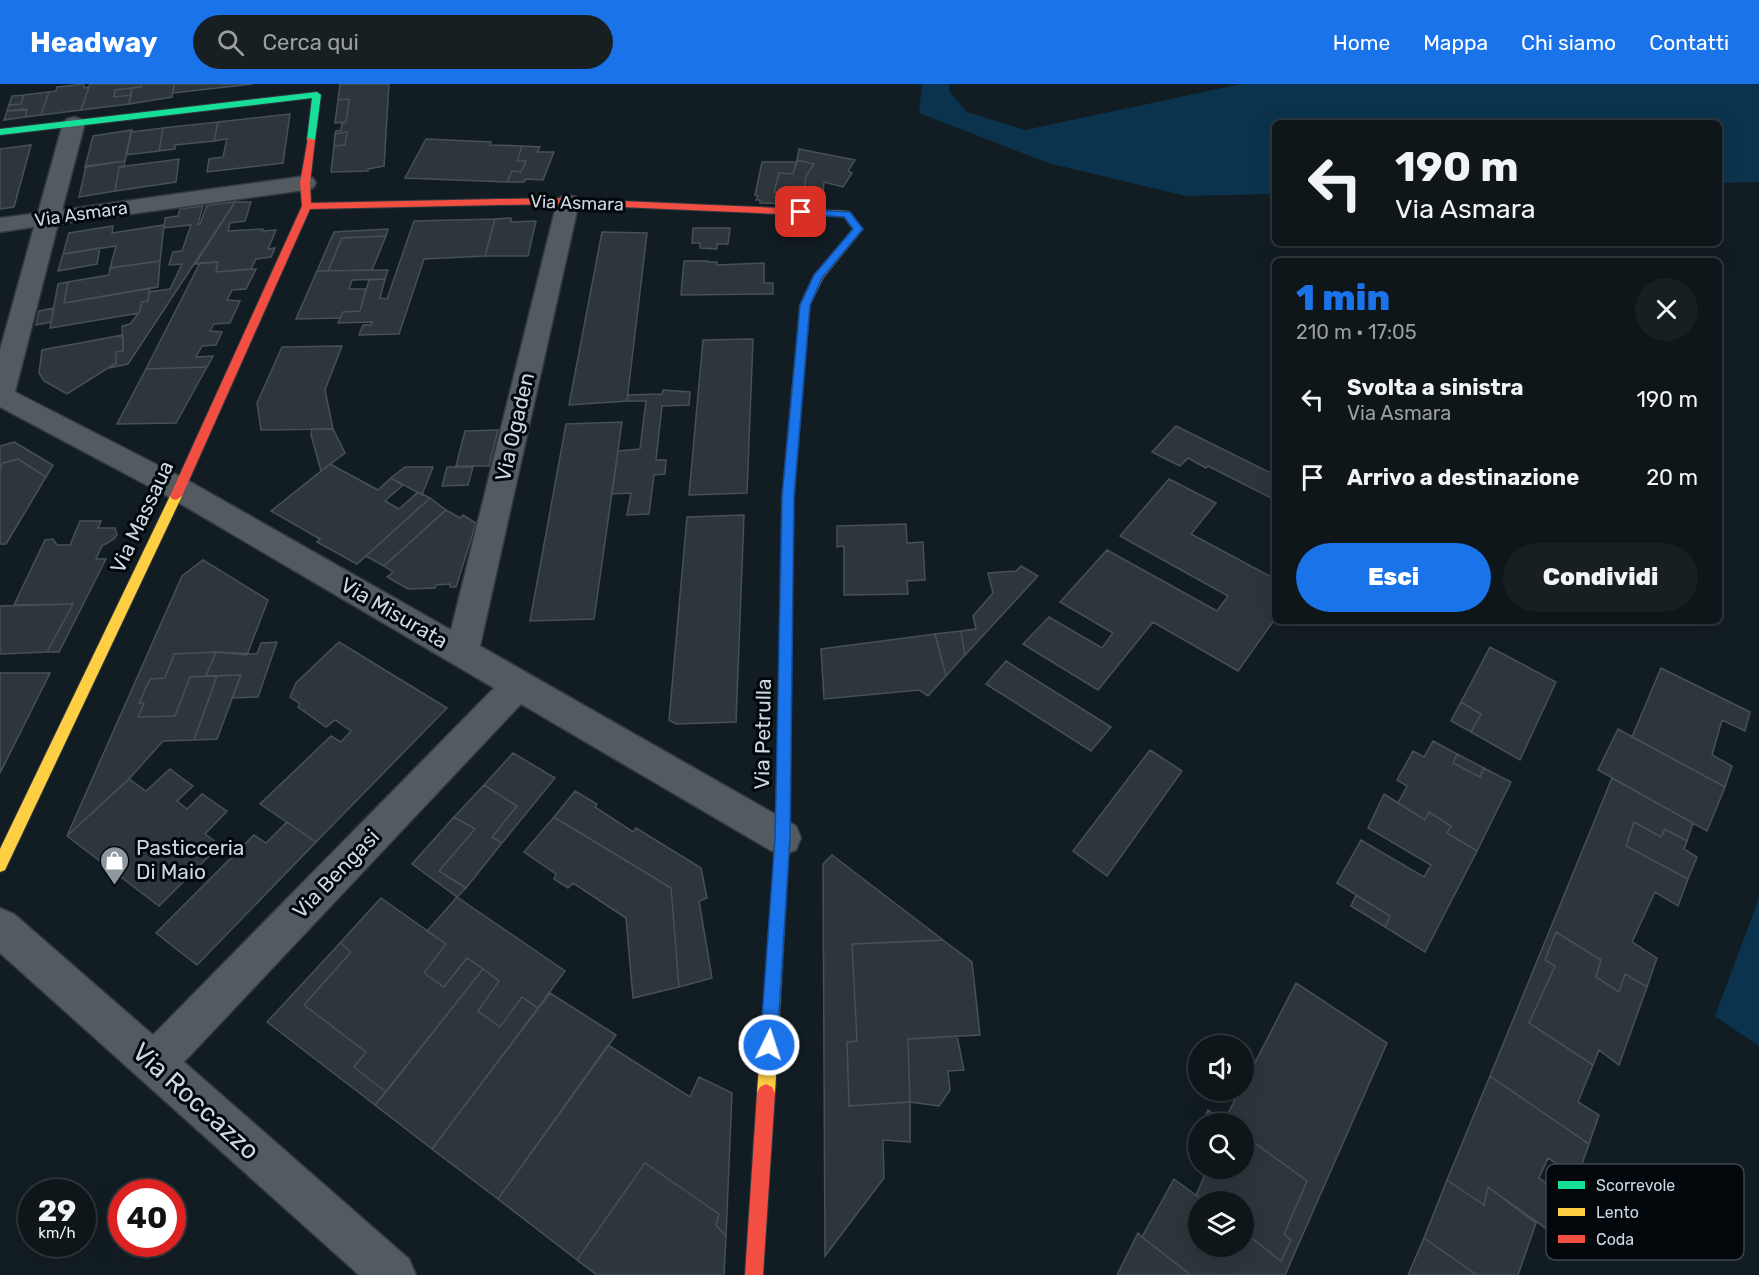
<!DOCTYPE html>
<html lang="it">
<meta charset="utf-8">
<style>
:root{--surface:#0e161a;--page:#171f23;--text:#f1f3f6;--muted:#9b9fa2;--line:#2e3539;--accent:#1a73e8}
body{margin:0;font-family:Rubik,sans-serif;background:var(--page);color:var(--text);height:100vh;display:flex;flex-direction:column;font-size:22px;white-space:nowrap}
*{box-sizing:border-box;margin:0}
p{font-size:20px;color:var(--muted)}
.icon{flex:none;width:33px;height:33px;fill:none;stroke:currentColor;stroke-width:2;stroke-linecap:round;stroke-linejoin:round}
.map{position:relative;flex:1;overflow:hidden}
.panel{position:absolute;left:1272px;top:174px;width:450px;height:366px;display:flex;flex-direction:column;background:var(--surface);border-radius:9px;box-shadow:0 6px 24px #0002,0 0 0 2px var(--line)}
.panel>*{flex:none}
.top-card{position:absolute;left:1272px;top:36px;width:450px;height:126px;border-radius:9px;box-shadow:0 6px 24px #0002,0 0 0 2px var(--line);background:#0e161a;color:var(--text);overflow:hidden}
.fabs{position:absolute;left:1188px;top:951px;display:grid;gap:12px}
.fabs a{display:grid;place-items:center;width:66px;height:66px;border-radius:50%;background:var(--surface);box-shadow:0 6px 24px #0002,0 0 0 2px var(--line);font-size:30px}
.speed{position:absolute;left:18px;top:1095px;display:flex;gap:12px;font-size:30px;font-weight:700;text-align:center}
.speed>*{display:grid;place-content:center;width:78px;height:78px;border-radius:50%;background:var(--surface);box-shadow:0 6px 24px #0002,0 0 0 2px var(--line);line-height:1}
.speed small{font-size:15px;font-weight:400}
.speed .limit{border:9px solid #d22;background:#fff;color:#111}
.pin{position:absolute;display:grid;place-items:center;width:51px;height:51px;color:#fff;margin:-26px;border-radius:12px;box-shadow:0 3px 9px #0006}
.me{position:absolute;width:66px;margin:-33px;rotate:4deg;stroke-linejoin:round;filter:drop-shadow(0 0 4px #0008)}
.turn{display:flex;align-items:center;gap:21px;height:126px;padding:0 24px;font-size:27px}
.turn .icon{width:78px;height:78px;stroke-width:2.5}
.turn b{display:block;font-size:42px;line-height:51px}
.round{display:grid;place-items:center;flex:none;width:63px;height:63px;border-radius:32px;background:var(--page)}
.overview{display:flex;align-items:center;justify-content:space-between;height:102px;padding:0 24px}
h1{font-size:36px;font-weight:800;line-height:45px;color:var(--accent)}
.primary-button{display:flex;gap:12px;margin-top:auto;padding:12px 24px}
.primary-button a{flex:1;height:69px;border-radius:36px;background:var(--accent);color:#fff;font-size:24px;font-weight:800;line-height:69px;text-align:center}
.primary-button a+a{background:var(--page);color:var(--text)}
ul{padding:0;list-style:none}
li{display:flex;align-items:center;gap:18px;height:78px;padding:0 24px}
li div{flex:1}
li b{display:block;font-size:22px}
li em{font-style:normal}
header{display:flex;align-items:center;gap:36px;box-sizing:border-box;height:84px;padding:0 30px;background:var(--accent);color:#fff}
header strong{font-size:28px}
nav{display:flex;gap:33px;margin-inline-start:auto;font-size:21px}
.search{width:420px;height:54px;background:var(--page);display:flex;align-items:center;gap:15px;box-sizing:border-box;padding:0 21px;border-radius:33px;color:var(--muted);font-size:22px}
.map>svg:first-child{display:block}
.green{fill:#0c334d}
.building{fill:#2d363b;stroke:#475056;stroke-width:1.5}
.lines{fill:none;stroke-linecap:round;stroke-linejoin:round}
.street-casing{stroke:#32393f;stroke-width:3}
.fast-casing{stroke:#32393f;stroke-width:2}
.slow-casing{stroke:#32393f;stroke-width:2}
.jam-casing{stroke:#32393f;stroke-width:2}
.street{fill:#535a60;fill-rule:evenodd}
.fast{fill:#16e098;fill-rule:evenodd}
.slow{fill:#ffcf43;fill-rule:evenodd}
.jam{fill:#f24e42;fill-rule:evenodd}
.route{fill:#1a73e8;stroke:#114b97;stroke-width:1.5}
.labels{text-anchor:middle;stroke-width:6;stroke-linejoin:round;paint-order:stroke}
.far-street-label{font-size:18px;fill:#cdd8e1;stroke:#02070c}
.street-label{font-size:21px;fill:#cdd8e1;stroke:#02070c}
.poi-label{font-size:21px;fill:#cdd8e1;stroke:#02070c;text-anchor:start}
.near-street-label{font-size:26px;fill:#cdd8e1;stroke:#02070c}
.key{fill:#02070c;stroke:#3f464c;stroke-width:1.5}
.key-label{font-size:16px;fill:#cdd8e1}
</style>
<header>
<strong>Headway</strong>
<div class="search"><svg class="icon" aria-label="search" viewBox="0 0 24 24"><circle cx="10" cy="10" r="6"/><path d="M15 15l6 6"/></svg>Cerca qui</div>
<nav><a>Home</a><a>Mappa</a><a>Chi siamo</a><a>Contatti</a></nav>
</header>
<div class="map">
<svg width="1759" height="1191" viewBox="0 0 1759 1191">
<rect width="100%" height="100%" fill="#121d23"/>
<path class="green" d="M922 0H949V7L967 28 1025 46 1241 0H1759V98L1719 99V39H1275V110L1186 112 1048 79 919 29Z
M1759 814V962L1715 932Z"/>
<path class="building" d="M84 0V4L89 3 81 26 41 31 49 8 56 7 57 3Z
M90 0H141V3L115 6 114 13 131 11 129 20 81 26Z
M141 0H174L172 13 129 20 132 4 141 3Z
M174 0H253L173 9Z
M340 0H389L384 82 368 85V87L331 88 334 62 345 61 347 48 335 50 336 47 341 46 342 39 346 38 349 15 338 16Z
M132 4 131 11 114 13 115 6Z
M49 8 41 31 25 33 27 26 7 27 9 21 21 20 24 11Z
M24 11 21 20 9 21 12 12Z
M349 15 346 38 335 39 338 16Z
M24 25 27 26 25 33 4 36 7 27Z
M290 30 283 79 207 88 209 75 223 73 227 55 214 57 218 38Z
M218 38 214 57 175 61V65L159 67 163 44Z
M163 44 159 67 126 71 131 48Z
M132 46 125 77 85 83 93 52Z
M347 48 345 61 334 62 335 50Z
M426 55 491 58 490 61 522 62 517 77H526L521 88 512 87 507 98 405 94Z
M31 61 14 123 0 125V65Z
M522 62 540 63 537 68H554L543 96 526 95 524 98H507L512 87 521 88 526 77H517Z
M799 65 855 76 848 87 852 89 843 103 824 98 822 121 760 119V116H756L758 112 755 111 762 78H797L793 90 779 89 774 108 804 109 806 92 814 80 797 76Z
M179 75 176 98 115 107 119 83Z
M797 76 814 80 806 92 804 109 774 108 779 89 793 90Z
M125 77 124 83H119L115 107 79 113 86 82Z
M235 118H251L245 137 230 139 228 147 263 145 262 147 276 146 268 165 275 164 271 173 256 175 251 185 216 188 218 178 195 180Z
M235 118 128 280 109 284 116 279V268L123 267 122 242 130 240 139 229 142 218 148 217 149 208 170 205 182 180 169 181 173 168 182 167 191 141 164 144 165 134 178 132 180 125 203 122 198 140H200L207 121Z
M511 134V138L536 137 528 172H485L495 135Z
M495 135 485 172 424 175 399 250 359 251 363 241H371L372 238 338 239 343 228 360 227 369 196 385 195 380 214 387 215 414 137Z
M164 141 160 177 110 184 116 162 63 170 69 149 113 142 112 149Z
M693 144H730L728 160H717V165L700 164V159H692Z
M388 145 386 152 342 154 328 187H317L334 148Z
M602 148 647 149 627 317 569 321Z
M386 152 372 186 328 187 342 154Z
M100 164 97 180 58 187 63 170Z
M160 177 158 203 64 219 68 198 109 191 110 184Z
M684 177H708V178H717V181L764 179V199H773V210L681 211Z
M218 178 216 188 256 185 246 205 232 206 227 216 240 217 230 239 214 240 210 247 222 248 216 261 202 262 196 273 213 272 207 283 146 285 200 179Z
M388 186 385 195 352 196 349 205H366L360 227 343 228 340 234 296 235 317 187Z
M68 198 64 219 150 204 148 217 142 218 139 229 50 244 58 200Z
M54 224 51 238 36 241 39 227Z
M123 251V267L116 268V279L67 310 44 297 39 289 42 266Z
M753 255 747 409 689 411 703 256Z
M342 262 325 306 333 345 261 346 257 319 282 263Z
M207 283 176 339 117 340 146 285Z
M663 306 690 308 689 321 662 322 656 376H666L665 390 654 391 649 430 627 431 631 409 612 410 618 367 640 365 646 317H627L628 311 662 310Z
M622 338 594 535 530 537 566 340Z
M1176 342 1275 391V416L1208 382 1206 384 1188 374 1180 382 1152 368Z
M312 345H333L345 369 321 387 311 351Z
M498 346 489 382H456L465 347Z
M14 358 53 381 46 393 18 375 3 379 0 384V362Z
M18 375 46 393 6 460H0V384L3 379Z
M330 380 378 406 391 394 403 401 385 417 399 425 418 408 430 414 357 480 317 458 320 455 271 427Z
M405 383H433L422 411 391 394Z
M447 383H473L468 401 442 402Z
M1169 395 1216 419 1191 450 1275 495V535L1238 587 1153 538 1098 606 1023 560 1049 533 1102 564 1113 549 1060 518 1107 466 1217 527 1228 512 1120 452Z
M430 414 446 426 384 482 366 472Z
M446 426 460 434 463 431 476 439 456 503H450V500L436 501 435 504 408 505 387 493 393 488 384 482Z
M744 431 736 638 676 640 669 636 687 433Z
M80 437H101L98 444H115L117 451 114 455 102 462 96 475H106L59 568H47L73 520 14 521 45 456 53 455 57 461H70Z
M906 440 907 459 923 458 925 496 907 497 908 510 844 511V462L837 463V442Z
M203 476 268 516 247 571 216 568 174 570 165 594 150 595 139 619H144L138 633 175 632 190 593 217 592 194 656 163 657 129 695 67 752 182 492Z
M1021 482 1038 492 965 571 961 547 976 545 973 532 993 509 988 489 1016 487Z
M73 520 47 568 0 570V522Z
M961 547 965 571 946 592 935 550Z
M935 550 946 592 928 612 919 606 824 615 821 565Z
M277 558 258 613 232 614 241 591 206 592 216 568 257 570 261 559Z
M339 558 447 624 316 758 260 720 331 652 341 658 351 647 335 636 326 643 298 623 300 620 290 613 296 599Z
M1490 563 1556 598 1520 676 1471 648 1481 630 1461 618Z
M216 568 206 592 190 593 175 632 138 633 144 619H139L150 595 165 594 174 570Z
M1006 577 1111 643 1091 667 986 600Z
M1661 584 1750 628 1745 647 1722 636 1712 671 1732 682 1725 703 1632 653Z
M0 589H50L0 689Z
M241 591 217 655 194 656 217 592Z
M1461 618 1481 630 1471 648 1451 637Z
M1618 645 1725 703 1707 747 1598 686Z
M1433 657 1457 670 1453 679 1480 693 1484 684 1511 698 1477 767 1447 749 1451 742 1429 728 1425 736 1398 719 1407 702 1397 696 1413 667 1424 673Z
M1150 666 1182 687 1107 792 1073 767Z
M513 669 555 694 502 759 492 753 517 722 484 701Z
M1457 670 1484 684 1480 693 1453 679Z
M170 685 193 702 177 717 187 725 202 710 227 727 205 750 220 761 159 822 67 752 129 695 146 707Z
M1612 694 1693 739 1687 757 1665 745 1661 753 1634 738 1626 762 1688 795 1678 822 1655 808 1632 858 1657 874 1647 903 1625 890 1619 908 1596 893 1601 876 1556 848 1545 876 1555 882 1529 939 1593 981 1578 1018 1599 1031 1589 1060 1490 992Z
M484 701 517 722 492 753 502 759 466 804 439 787 475 745 454 733Z
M575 707 597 720 595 723 633 748 636 744 701 784 707 814 699 817 712 894 679 903 671 804 554 733Z
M1384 710 1425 736 1429 728 1451 742 1447 749 1477 767 1425 868 1385 843 1390 832 1337 799 1361 756 1424 793 1431 781 1368 744Z
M454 733 475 745 439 787 466 804 457 813 412 780Z
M554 733 671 804 679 903 633 914 626 834 573 799 568 804 554 795 556 790 524 768Z
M287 738 316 758 197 881 156 849 254 751 266 759Z
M1634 738 1661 753 1665 745 1687 757 1684 765 1697 773 1688 795 1626 762Z
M832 771 943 856 852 860 857 957 847 958 849 1022 910 1018V1058L883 1056 884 1094 825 1172 823 780Z
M1356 811 1390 832 1385 843 1351 822Z
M457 813 565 887 538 924 522 913 500 943 478 927 499 897 483 885 467 874 444 903 424 889 446 860 427 847Z
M381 814 446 860 424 889 444 903 467 874 483 885 386 1008 354 983 366 968 304 921 351 868 340 859Z
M1556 848 1601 876 1596 893 1619 908 1625 890 1647 903 1619 981 1599 966 1593 981 1529 939 1555 882 1545 876Z
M943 856 972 878 980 951 908 955 910 1018 849 1022 847 958 857 957 852 860Z
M340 859 351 868 304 921 366 968 354 983 386 1008 375 1021 267 938Z
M483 885 499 897 478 927 500 943 522 913 538 924 432 1065 375 1021Z
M1296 899 1387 959 1285 1191H1191L1142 1153 1174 1095 1205 1118H1198V1162H1244V1148L1281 1177 1291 1156 1284 1150 1307 1097 1244 1051V1040H1227L1224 1037 1240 1006H1244V1000Z
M550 909 616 951 498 1115 432 1065Z
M957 952 964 986 948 987 950 1006 939 1022 910 1018 908 955Z
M608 961 690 1013 699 993 732 1009 726 1152 716 1141 719 1130 645 1079 577 1176 498 1115Z
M1490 992 1589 1060 1577 1094 1548 1074 1539 1094 1569 1115 1558 1153 1488 1103 1484 1121 1447 1096Z
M1208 1026 1224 1037 1227 1040H1202Z
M1198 1048V1070L1191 1064Z
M1244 1051 1307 1097 1284 1150 1291 1156 1281 1177 1244 1148V1118H1205L1196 1111 1208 1084H1244Z
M645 1079 719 1130 716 1141 726 1152 724 1191H597L577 1176Z
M1447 1096 1484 1121 1488 1103 1536 1139 1518 1191H1477L1424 1154Z
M1138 1149 1142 1153 1191 1191H1117Z
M1424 1154 1477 1191H1408Z"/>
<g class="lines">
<defs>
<path id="street" d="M74 33 81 35 85 39 62 126 305 92 313 94 316 99 313 104 305 106 58 140 15 308 189 397 451 546 557 118 560 113 568 111 576 113 579 118 480 562 796 742 801 754 796 766 783 771 770 766 521 620 184 978 409 1175 416 1191H359L0 869V824L14 830 153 951 494 604 169 413 0 323V266L34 143 0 148V134L38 129 63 39 67 35Z"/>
<path id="fast" d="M317 8 321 11 315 56 311 59 307 56 312 14 0 51V45Z
M786 513 792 518 790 749 788 754 783 756 778 754 776 749 780 518Z"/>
<path id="slow" d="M779 124 847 127 850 128 863 145 823 194 810 221 794 413 792 518 786 523 780 518 782 413 800 221 814 191 853 145 844 133 776 129 774 127Z
M176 408 182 412 5 786 0 788V765L170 412Z
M783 742 788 744 790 749 775 1009 772 1015 766 1018 760 1015 757 1009 776 749 778 744Z"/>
<path id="jam" d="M308 54 315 56 310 99 311 119 552 114 779 124 784 127 779 130 552 120 310 125 182 412 176 416 172 415 170 412 302 122 300 99Z
M766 1000 772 1003 775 1009 763 1191H745L757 1009 760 1003Z"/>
</defs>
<use href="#street" class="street-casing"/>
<use href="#fast" class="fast-casing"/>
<use href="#slow" class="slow-casing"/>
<use href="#jam" class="jam-casing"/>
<use href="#street" class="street"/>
<use href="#fast" class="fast"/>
<use href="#slow" class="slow"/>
<use href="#jam" class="jam"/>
</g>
<path class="route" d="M801 125 850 128 863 145 822 194 810 221 794 413 790 754 777 961 775 967 769 969 763 967 760 961 775 754 782 413 800 221 814 191 853 145 844 133 797 130 796 128Z"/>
<defs>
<symbol id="shop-pin" viewBox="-11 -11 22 30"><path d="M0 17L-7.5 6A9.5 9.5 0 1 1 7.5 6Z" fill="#8c979e" stroke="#02070c"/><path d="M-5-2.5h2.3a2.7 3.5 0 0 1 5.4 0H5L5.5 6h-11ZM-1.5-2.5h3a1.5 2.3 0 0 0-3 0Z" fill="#fff"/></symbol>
</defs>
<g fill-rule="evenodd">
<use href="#shop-pin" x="98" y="760" width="33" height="45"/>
</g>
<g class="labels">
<g class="far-street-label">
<text transform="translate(577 119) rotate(2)" y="6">Via Asmara</text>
<text transform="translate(81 130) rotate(-8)" y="6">Via Asmara</text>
</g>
<g class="street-label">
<text transform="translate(515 343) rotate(-77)" y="7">Via Ogaden</text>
<text transform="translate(142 433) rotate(-65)" y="7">Via Massaua</text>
<text transform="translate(394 529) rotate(30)" y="7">Via Misurata</text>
<text transform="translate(763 650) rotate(-89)" y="7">Via Petrulla</text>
<text transform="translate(336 790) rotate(-46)" y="7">Via Bengasi</text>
</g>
<g class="poi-label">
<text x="136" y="771">Pasticceria<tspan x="136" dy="24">Di Maio</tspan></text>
</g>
<g class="near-street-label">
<text transform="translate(196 1017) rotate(42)" y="9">Via Roccazzo</text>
</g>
</g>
<rect x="1546" y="1080" width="198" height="96" rx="9" class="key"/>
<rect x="1558" y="1097" width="27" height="8" fill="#16e098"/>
<rect x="1558" y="1124" width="27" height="8" fill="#ffcf43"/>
<rect x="1558" y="1151" width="27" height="8" fill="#f24e42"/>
<g class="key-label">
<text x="1596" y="1107">Scorrevole</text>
<text x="1596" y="1134">Lento</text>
<text x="1596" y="1161">Coda</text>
</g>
</svg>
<div class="fabs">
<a><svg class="icon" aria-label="sound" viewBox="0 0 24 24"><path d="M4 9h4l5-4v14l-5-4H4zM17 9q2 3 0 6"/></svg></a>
<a><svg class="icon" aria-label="search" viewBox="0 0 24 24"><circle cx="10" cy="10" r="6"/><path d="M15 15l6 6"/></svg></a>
<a><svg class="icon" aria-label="layers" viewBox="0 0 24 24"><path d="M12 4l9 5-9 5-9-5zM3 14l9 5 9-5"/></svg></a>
</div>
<div class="speed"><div>29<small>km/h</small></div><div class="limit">40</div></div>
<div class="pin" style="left:801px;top:128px;background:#d93025"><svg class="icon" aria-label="arrive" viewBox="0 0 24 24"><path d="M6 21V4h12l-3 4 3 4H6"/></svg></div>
<svg class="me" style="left:769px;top:961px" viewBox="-20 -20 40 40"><circle r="17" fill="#1a73e8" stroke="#fff" stroke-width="3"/><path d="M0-11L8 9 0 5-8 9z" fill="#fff"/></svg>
<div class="top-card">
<div class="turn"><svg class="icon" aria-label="left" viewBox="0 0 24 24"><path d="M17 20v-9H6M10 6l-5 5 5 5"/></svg><div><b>190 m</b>Via Asmara</div></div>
</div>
<section class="panel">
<div class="overview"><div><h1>1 min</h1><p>210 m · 17:05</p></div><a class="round"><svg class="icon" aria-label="close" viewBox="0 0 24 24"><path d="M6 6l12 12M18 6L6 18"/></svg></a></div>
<ul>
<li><svg class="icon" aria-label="left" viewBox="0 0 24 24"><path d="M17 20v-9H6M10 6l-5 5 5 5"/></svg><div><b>Svolta a sinistra</b><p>Via Asmara</p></div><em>190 m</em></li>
<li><svg class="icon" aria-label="arrive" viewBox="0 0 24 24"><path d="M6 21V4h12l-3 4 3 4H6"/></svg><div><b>Arrivo a destinazione</b></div><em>20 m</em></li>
</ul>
<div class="primary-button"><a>Esci</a><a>Condividi</a></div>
</section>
</div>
